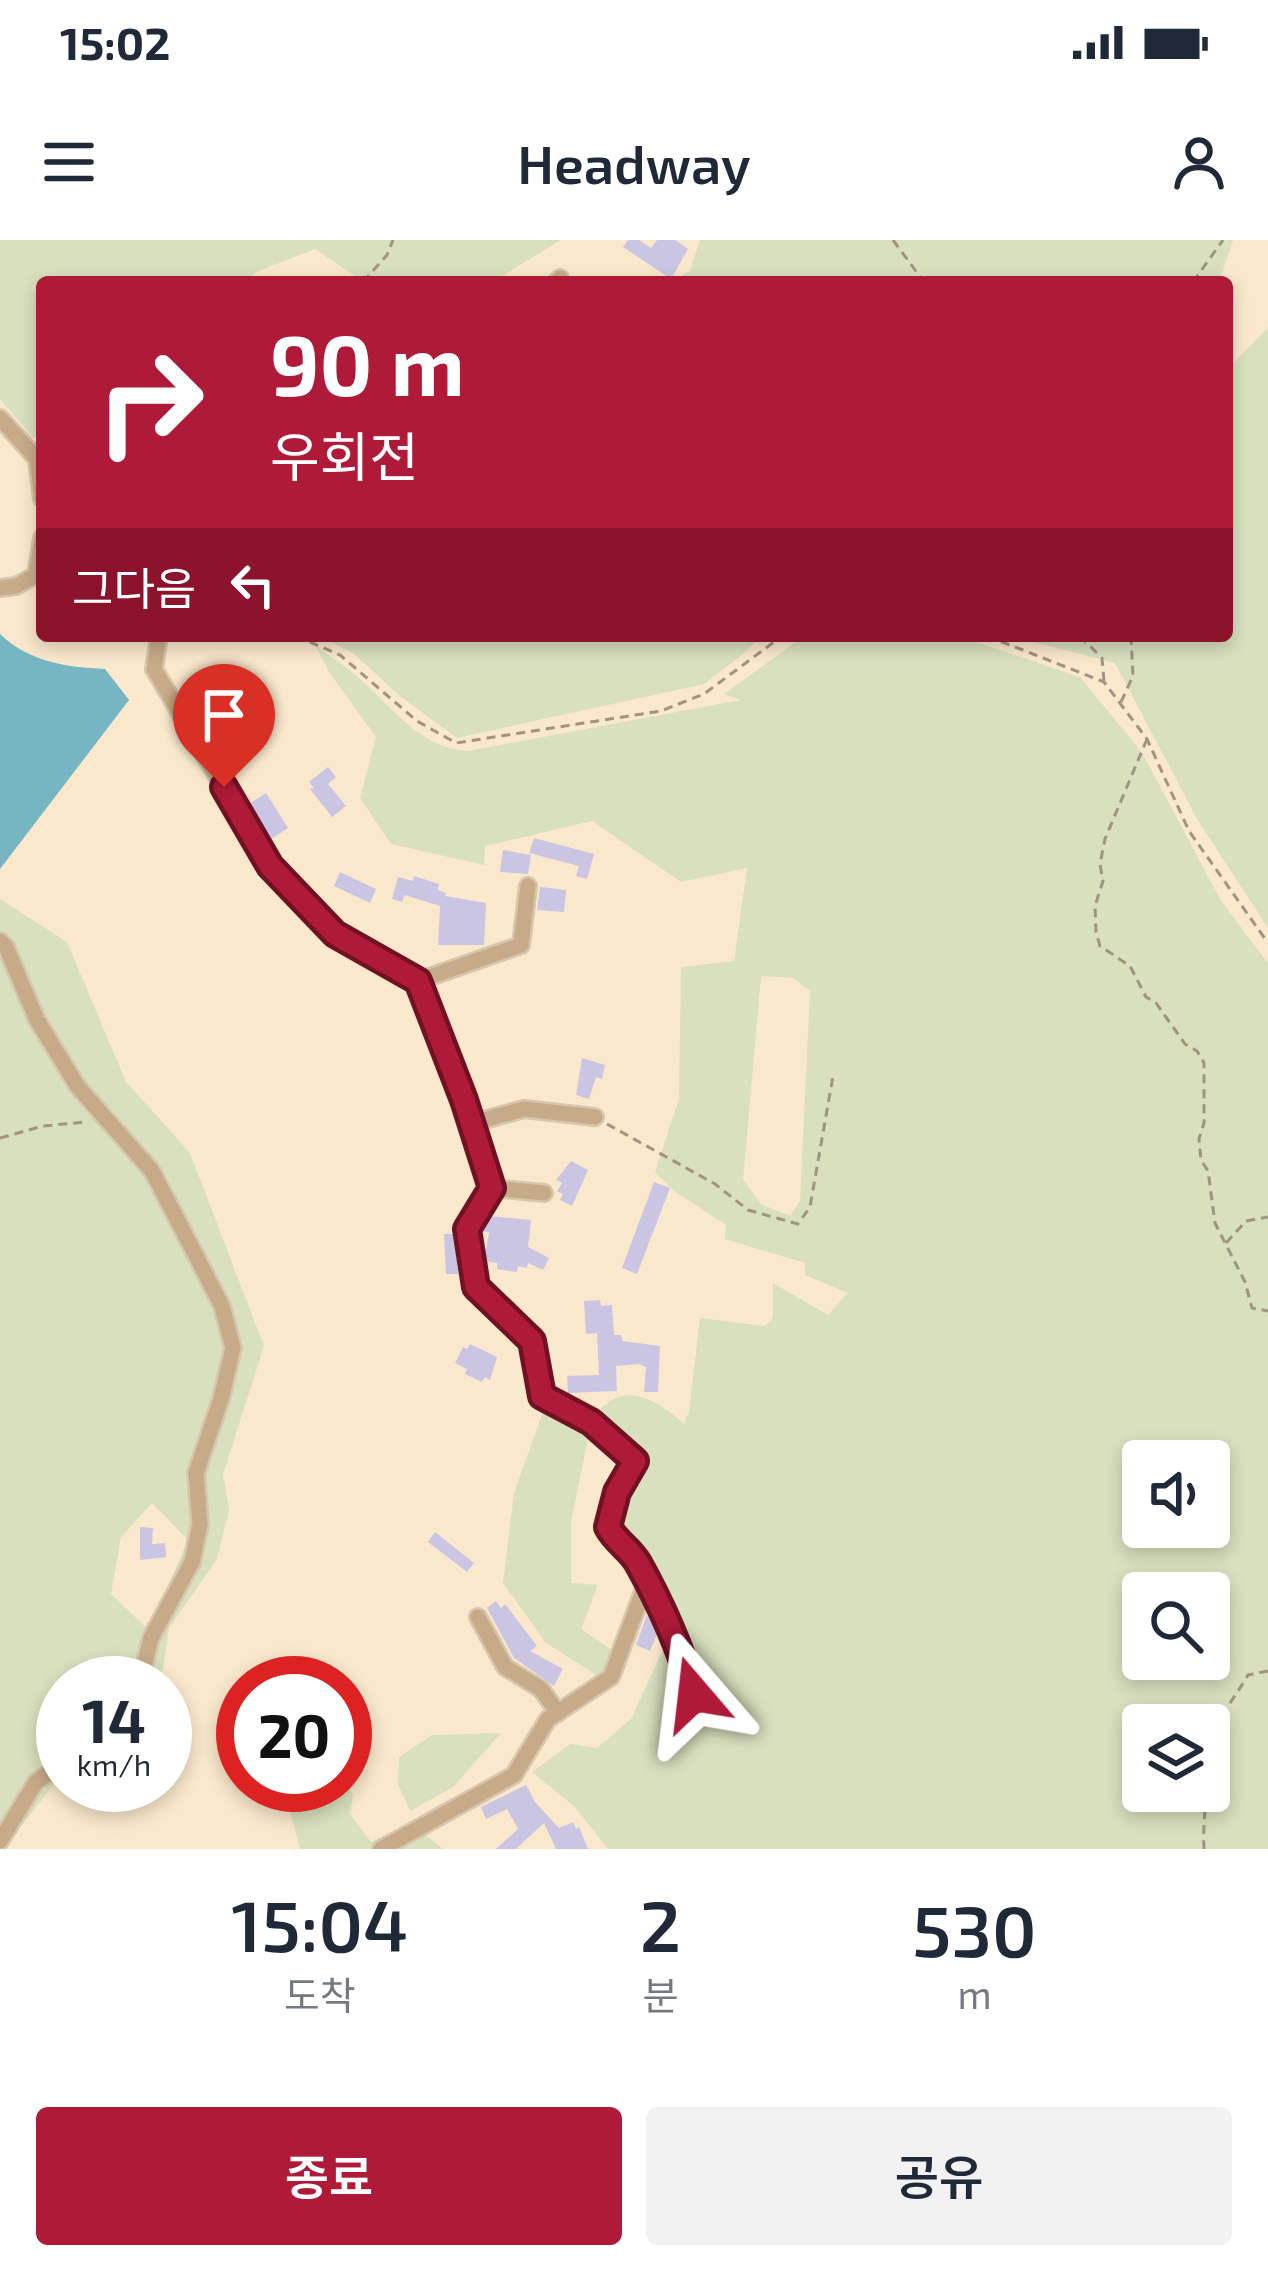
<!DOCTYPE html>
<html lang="ko">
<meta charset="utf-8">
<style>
:root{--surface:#fff;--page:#f2f2f3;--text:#1f2937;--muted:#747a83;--accent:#ae1a38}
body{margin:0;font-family:"Exo 2","Noto Sans KR",sans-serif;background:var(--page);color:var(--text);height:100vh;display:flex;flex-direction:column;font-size:45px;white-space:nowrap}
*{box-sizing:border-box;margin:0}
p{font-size:39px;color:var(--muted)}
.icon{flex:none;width:66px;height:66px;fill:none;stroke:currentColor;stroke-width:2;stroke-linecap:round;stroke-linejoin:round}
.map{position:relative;height:1609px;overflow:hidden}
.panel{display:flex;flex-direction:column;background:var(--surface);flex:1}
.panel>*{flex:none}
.banner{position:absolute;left:36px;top:36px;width:1197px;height:366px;border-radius:12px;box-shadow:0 6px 18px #0003;background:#ae1a38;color:#fff;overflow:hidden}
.tools{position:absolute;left:1122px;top:1200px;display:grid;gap:24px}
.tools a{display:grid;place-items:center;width:108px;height:108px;border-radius:12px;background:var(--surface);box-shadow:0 6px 18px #0003;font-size:60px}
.speed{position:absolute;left:36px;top:1416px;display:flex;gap:24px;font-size:60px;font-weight:700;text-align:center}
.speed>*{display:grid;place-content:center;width:156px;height:156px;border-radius:50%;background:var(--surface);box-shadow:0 6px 18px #0003;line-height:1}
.speed small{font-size:30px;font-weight:400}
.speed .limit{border:18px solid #d22;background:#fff;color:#111}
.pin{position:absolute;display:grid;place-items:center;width:102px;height:102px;color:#fff;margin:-123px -51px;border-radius:50% 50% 50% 0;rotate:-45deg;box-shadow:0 0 12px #0007}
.pin .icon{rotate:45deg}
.me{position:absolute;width:132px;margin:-66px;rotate:343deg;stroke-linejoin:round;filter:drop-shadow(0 0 9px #0008)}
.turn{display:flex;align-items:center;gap:42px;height:252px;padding:0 36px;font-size:54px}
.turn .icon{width:156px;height:156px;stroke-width:2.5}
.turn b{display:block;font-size:84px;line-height:102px}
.then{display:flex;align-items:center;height:114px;padding:0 36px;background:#0003;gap:24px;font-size:45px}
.eta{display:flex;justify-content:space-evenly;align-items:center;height:204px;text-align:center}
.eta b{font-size:72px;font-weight:600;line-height:84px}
.action{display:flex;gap:24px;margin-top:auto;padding:24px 36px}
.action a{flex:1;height:138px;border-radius:12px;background:var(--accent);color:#fff;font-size:48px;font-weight:600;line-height:138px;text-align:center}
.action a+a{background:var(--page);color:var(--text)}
.status{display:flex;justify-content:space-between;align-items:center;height:84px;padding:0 60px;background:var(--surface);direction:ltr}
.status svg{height:33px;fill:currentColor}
header{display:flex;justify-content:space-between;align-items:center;height:156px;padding:0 36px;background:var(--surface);font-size:54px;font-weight:600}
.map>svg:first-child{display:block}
.green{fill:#d8e0be;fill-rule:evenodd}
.water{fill:#75b6c2}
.building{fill:#cac5e2}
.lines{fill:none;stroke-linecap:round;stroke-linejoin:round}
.lane-casing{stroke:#d5c6ad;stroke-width:12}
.street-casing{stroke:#d5c6ad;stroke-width:20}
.path{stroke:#a09480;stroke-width:3;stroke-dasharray:9 6;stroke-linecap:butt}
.lane{stroke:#c7aa88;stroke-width:8}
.street{stroke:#c7aa88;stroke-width:15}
.route-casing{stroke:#711124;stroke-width:30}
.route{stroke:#ae1a38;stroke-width:21}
</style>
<div class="status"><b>15:02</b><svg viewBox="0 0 49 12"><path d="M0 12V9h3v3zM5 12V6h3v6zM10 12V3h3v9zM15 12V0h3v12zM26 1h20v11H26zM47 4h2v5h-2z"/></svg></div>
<header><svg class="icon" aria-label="menu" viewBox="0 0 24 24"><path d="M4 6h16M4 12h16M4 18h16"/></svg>Headway<svg class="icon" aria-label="person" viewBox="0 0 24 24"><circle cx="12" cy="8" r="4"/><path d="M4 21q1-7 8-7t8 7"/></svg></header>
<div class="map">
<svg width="1268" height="1609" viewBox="0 0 1268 1609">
<rect width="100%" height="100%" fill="#fae8cc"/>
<path class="green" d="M0 0H561L492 42H364L315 9 256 32 246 42H42V195L33 198 0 159Z
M700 0H1233L1219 42H671L690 31Z
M1268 87V688L1197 579 1115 423 1010 396H1227V130Z
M321 396H760L747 411 704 444 457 498 400 456 354 414Z
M804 396H938L976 402 1080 437 1143 514 1221 661 1268 723V1609H608L575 1567 532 1532 570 1504 597 1508 631 1479 678 1377 662 1362 613 1281 643 1216 604 1184 601 1169C628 1140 660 1163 684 1184L689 1171 700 1078 765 1086 773 1078V1043L828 1075 848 1053 805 1035V1023L725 999 726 985 674 951 655 932 679 859 681 727 734 721 747 628 681 642 592 581 485 606 484 625 391 604 360 558 376 497 329 432 315 405C327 415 341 423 353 433 390 463 418 509 468 511L741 460 724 454ZM761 736 793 738 810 751 800 961 790 976 761 964 743 940ZM1143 1221H1209V1287H1143ZM1143 1353H1209V1419H1143ZM1143 1485H1209V1551H1143Z
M0 659 67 702 126 842 190 913 264 1106 223 1234 229 1270 217 1319 169 1388 161 1443H63V1533L3 1609H0ZM152 1263 188 1300 149 1390 111 1354 121 1297Z
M546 1163 590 1189 571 1282V1343L598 1345 581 1389 616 1413 598 1436 546 1403 503 1343 514 1253Z
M501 1493 453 1547 410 1571 398 1544 399 1517 432 1495Z
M345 1537 353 1555 350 1574 371 1602 411 1583 443 1609H300L283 1545H345Z"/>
<path class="water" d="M0 394C29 422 66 427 105 429L129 460 0 629Z"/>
<path class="building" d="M628 0H639L651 8 657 0H675L688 9 671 39 623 7Z
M328 527 336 537 328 544 346 566 332 577 310 549 314 548 309 542Z
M266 553 288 588 271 599 249 564Z
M534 598 594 614 587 639 576 636 579 626 529 613Z
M503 610 531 615 528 634 500 632Z
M340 632 376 649 370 663 334 646Z
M414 636 439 644 438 650 446 653 445 656 486 663 484 705H438L440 666 405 655 402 662 392 659 398 637 413 641Z
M540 647 566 650 564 672 537 670Z
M582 818 605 825 602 839 596 837 589 859 576 855Z
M571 921 588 930 572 966 560 960 563 954 557 951 562 943 556 940Z
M654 942 670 948 637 1034 622 1028Z
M489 976 531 980 528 1007 549 1018 543 1030 528 1023 527 1028 518 1026 517 1032 497 1029V1023L484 1021 489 992 480 991Z
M444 994H456L458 1034H446Z
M600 1060 601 1066 612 1065 614 1095H621L622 1101 660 1106 658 1152H644L646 1127 639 1124 616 1126 617 1151 568 1153 567 1136 599 1135 597 1093 586 1094 584 1061Z
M470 1104 497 1117 490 1140 485 1137 482 1142 465 1134 467 1129 455 1123 463 1107 467 1109Z
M140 1287 153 1288 152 1304 165 1303 166 1317 140 1320Z
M435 1292 474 1323 467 1332 428 1302Z
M496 1361 501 1368 505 1364 537 1406 530 1411 563 1429 554 1446 514 1418 487 1368Z
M647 1375 661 1384 650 1411 636 1405Z
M526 1545 535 1562 559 1588 573 1582 576 1589 579 1587 588 1609H556L544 1583 516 1609H496L518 1589 507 1569 486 1579 481 1567Z"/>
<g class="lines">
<defs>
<path id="lane" d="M648 1343 676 1394 694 1454"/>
<path id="street" d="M556 42 560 38
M0 178 37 219 42 259
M36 335 42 298
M0 348 16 346 36 335 42 337
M159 396 154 429 270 626 335 694 418 741 473 883 492 948 467 989 476 1047 532 1101 542 1156 591 1182 635 1221 617 1251 608 1287 614 1299 635 1317 647 1341 611 1437 548 1479 514 1535 381 1609
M0 701 6 707 37 780 78 847 152 931 222 1066 233 1108 221 1159 196 1233 200 1284 192 1322 151 1398 140 1443
M418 741 521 705 528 646
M473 883 524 869 595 877
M492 948 544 953
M478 1377 505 1427 541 1449 558 1473
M0 1601 36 1542 63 1523"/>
</defs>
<use href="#lane" class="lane-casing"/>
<use href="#street" class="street-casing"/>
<path class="path" d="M893 0 924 42
M363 42 387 15 393 0
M1193 42 1223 0
M296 396 340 415 417 481 456 503 661 471 704 454 782 396
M987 396 1104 442 1147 499 1189 591 1268 703
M1080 396 1102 418 1104 441
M1121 462 1133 436 1131 396
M1147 499 1105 599 1100 624 1103 641 1095 666 1096 692 1100 706 1130 726 1146 757 1156 763 1185 804 1197 811 1204 823V883L1199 899 1201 920 1208 931 1215 983 1245 1042 1252 1068 1268 1071
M607 884 715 944 748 970 798 984 810 967 833 836
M0 898 43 886 86 882
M1226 1003 1246 981 1268 977
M1204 1609C1202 1582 1210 1500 1222 1476 1230 1462 1240 1449 1248 1435L1268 1431"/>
<use href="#lane" class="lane"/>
<use href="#street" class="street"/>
</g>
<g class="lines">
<defs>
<path id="route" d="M224 547 270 626 335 694 418 741 464 860 492 948 467 989 476 1047 532 1101 542 1156 591 1182 635 1221 617 1252 608 1287C616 1302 630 1309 638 1323 662 1366 680 1407 694 1454"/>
</defs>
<use href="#route" class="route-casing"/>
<use href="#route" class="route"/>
</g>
</svg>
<div class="tools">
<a><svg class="icon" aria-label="sound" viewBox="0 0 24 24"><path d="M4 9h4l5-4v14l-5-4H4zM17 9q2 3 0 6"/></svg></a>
<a><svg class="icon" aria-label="search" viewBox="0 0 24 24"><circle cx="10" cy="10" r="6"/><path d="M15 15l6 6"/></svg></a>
<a><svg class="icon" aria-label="layers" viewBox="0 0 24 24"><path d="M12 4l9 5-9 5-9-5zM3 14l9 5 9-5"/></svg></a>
</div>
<div class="speed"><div>14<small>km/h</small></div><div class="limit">20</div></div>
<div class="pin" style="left:224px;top:547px;background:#d93025"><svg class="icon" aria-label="arrive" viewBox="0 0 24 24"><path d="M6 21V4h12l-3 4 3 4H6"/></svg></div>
<svg class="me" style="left:694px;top:1454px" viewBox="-20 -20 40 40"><path d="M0-17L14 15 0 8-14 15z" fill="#ae1a38" stroke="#fff" stroke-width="4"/></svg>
<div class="banner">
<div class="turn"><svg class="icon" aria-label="right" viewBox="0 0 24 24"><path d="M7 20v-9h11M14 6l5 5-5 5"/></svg><div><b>90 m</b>우회전</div></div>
<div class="then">그다음<svg class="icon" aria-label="left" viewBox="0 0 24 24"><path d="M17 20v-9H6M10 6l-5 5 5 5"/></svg></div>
</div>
</div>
<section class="panel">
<div class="eta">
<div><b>15:04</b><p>도착</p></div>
<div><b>2</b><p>분</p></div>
<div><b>530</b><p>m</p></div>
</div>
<div class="action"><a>종료</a><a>공유</a></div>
</section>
